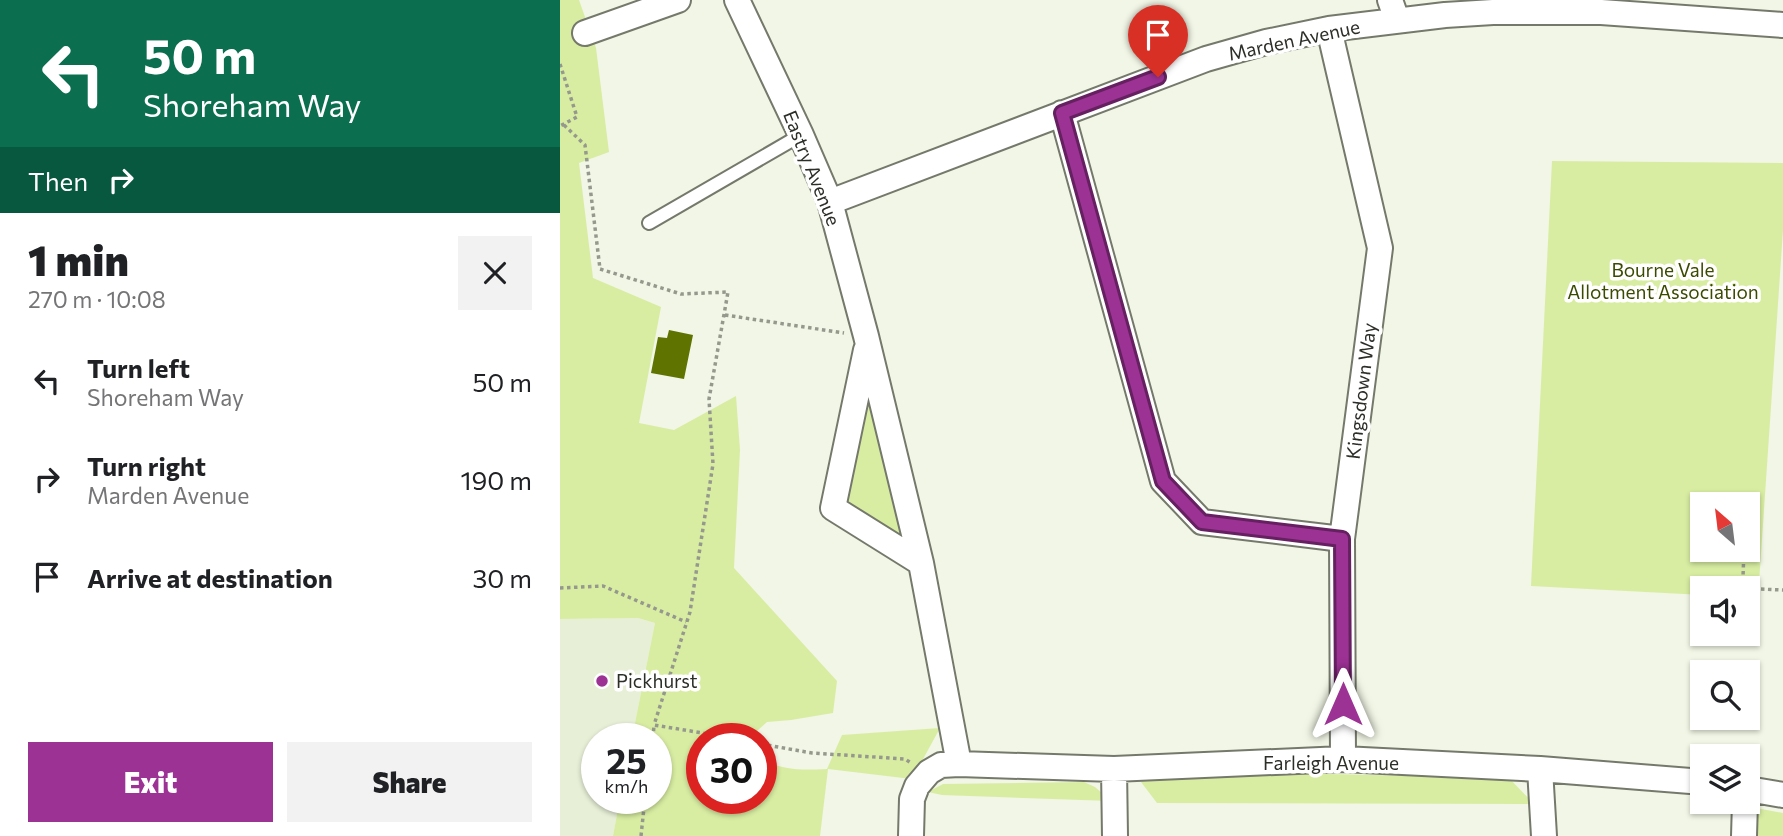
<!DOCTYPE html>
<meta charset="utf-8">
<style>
:root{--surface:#fff;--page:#f2f2f2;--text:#202124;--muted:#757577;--accent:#9c3294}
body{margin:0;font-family:Commissioner,sans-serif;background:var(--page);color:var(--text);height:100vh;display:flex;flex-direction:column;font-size:26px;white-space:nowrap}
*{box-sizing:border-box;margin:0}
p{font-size:23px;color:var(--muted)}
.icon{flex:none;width:38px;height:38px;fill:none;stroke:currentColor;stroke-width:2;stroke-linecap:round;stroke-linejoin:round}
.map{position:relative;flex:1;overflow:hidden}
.sheet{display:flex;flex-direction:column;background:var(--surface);width:560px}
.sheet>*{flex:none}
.hud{background:#0b6e4f;color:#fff;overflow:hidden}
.needle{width:46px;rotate:332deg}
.fabs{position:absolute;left:1130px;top:492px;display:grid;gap:14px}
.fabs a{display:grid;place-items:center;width:70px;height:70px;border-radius:0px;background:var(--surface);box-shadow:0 2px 5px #0004;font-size:35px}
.speed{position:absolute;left:21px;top:723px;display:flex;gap:14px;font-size:35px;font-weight:700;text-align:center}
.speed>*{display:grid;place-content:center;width:91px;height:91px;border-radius:50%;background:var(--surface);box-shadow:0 2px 5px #0004;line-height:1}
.speed small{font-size:18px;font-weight:400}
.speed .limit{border:10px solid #d22;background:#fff;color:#111}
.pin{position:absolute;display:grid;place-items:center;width:60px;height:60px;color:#fff;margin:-72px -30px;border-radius:50% 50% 50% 0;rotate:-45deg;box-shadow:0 0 7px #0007}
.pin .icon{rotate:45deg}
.me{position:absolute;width:77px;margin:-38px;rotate:0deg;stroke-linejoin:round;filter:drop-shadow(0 0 5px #0008)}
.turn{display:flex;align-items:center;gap:24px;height:147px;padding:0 28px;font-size:32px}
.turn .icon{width:91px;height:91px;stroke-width:2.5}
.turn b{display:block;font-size:49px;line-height:60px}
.then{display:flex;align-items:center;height:66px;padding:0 28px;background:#0003;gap:14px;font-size:26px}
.round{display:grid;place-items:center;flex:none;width:74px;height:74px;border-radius:0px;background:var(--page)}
.overview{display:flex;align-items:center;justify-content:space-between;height:119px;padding:0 28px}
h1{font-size:42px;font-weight:800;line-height:52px}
.button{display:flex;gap:14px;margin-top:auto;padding:14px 28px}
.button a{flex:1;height:80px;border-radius:0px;background:var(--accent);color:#fff;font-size:28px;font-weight:800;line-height:80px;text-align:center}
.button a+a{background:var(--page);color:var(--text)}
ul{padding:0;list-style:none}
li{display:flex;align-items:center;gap:21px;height:98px;padding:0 28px}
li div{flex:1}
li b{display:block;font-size:26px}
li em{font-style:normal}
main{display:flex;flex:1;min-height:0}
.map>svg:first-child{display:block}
.built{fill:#e7efd7}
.green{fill:#d8eda2;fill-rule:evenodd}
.building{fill:#5f7301}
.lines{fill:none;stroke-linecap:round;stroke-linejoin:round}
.service-casing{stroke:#74796b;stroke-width:16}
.minor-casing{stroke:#74796b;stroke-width:28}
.path{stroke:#95998d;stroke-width:3.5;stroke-dasharray:3.5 3.5;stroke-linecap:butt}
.service{stroke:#fff;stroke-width:12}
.minor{stroke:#fff;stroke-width:24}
.route-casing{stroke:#652060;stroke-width:18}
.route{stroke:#9c3294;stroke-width:12}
.poi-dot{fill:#9c3294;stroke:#fff;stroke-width:2.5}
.labels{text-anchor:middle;stroke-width:7;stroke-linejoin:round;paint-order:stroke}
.street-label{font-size:19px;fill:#2c2e28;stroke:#fff}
.park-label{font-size:19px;fill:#3c4a00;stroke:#fff}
.poi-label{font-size:19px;fill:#2c2e28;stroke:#fff;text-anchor:start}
</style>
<main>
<section class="sheet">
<div class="hud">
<div class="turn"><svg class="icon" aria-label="left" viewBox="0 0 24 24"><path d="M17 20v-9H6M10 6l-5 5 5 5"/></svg><div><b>50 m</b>Shoreham Way</div></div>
<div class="then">Then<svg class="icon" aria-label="right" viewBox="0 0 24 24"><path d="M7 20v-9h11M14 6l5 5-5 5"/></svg></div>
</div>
<div class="overview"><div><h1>1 min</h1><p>270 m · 10:08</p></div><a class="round"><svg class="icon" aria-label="close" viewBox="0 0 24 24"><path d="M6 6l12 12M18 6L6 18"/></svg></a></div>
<ul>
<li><svg class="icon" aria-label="left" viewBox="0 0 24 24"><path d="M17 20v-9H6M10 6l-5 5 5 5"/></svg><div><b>Turn left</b><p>Shoreham Way</p></div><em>50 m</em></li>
<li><svg class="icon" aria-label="right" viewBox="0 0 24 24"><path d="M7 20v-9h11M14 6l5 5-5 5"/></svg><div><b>Turn right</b><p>Marden Avenue</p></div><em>190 m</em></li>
<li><svg class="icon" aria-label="arrive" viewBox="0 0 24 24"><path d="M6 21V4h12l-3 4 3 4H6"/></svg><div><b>Arrive at destination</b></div><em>30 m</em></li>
</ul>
<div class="button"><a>Exit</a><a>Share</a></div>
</section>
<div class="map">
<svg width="1223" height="836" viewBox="0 0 1223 836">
<rect width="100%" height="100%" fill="#f1f6e6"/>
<path class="built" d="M78 618 95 623 72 738H37V798H60L53 836H0V619Z"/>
<path class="green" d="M0 0H19L36 48 49 152 19 163 33 278 101 307 79 423 114 430 176 396 180 450 174 568 277 681 273 713 231 720 207 722 189 738H142V798H201V759C224 771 242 770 267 769L282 735 380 728 362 761 347 776 360 780 268 769 260 836H53L60 798H96V738H72L95 623 78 618 0 619Z
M992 161 1223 163V230L1198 598H1188V588H1143V595L971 586ZM1188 504V550H1143V504Z
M308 391 347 541 287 501Z
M593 774H770L949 778 974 804 597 803 581 782Z
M524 782 535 787 551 801 382 795 368 792 383 784Z
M1196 808 1223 813V836H1196Z"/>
<path class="building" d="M109 330 133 335 124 379 91 373 98 337 107 338Z"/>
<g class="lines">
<defs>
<path id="service" d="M89 223 241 135"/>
<path id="minor" d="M177 0 241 135 270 202 306 336 361 563 399 764
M830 0 837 20
M769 29 820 248 782 539 783 759
M25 33 118 0
M502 113 603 481 642 522 782 539
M270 202 646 59 706 42 769 29 885 15 933 12H1041L1223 25
M306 350 273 508 361 563
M554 769 555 836
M980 769 984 836
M1188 789 1223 795
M351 836 352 799 357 786 369 772 381 765 399 764 554 769 783 759 980 769 1143 782
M1184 836 1185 802"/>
</defs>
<use href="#service" class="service-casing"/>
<use href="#minor" class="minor-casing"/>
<path class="path" d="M0 64 17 117 0 126
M4 125 25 145 40 269 121 294 168 292 149 399 153 464 130 612 94 725
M165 315 284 333
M1184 550 1183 577 1199 589 1223 590
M0 588 43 586 126 622
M93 738 94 725 173 738
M201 744 252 753 345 759 351 763
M81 836 85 798"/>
<use href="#service" class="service"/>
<use href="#minor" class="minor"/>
</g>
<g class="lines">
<defs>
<path id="route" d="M598 77 502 113 603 481 642 522 782 539 783 704"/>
</defs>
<use href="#route" class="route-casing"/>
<use href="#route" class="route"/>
</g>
<circle class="poi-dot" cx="42" cy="681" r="7"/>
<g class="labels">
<g class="street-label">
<text transform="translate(734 40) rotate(-12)" y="7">Marden Avenue</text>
<text transform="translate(252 168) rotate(68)" y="7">Eastry Avenue</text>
<text transform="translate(801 391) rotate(-83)" y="7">Kingsdown Way</text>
<text x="771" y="770">Farleigh Avenue</text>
</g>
<g class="park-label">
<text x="1103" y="277">Bourne Vale<tspan x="1103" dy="22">Allotment Association</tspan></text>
</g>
<g class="poi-label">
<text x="56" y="688">Pickhurst</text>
</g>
</g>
</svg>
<div class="fabs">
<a><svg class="needle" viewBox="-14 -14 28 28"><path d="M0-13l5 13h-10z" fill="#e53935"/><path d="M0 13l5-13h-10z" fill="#757577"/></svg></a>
<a><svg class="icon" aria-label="sound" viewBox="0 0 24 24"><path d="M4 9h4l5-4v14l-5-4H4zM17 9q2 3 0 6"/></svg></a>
<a><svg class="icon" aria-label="search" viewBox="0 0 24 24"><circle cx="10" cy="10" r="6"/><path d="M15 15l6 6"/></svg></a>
<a><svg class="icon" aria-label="layers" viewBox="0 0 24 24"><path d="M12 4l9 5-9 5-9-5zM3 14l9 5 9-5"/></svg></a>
</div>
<div class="speed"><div>25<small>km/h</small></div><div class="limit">30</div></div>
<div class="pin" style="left:598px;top:77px;background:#d93025"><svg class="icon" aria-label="arrive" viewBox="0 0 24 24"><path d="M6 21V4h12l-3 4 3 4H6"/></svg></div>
<svg class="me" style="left:783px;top:704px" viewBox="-20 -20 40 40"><path d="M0-17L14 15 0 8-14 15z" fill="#9c3294" stroke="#fff" stroke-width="4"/></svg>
</div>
</main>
